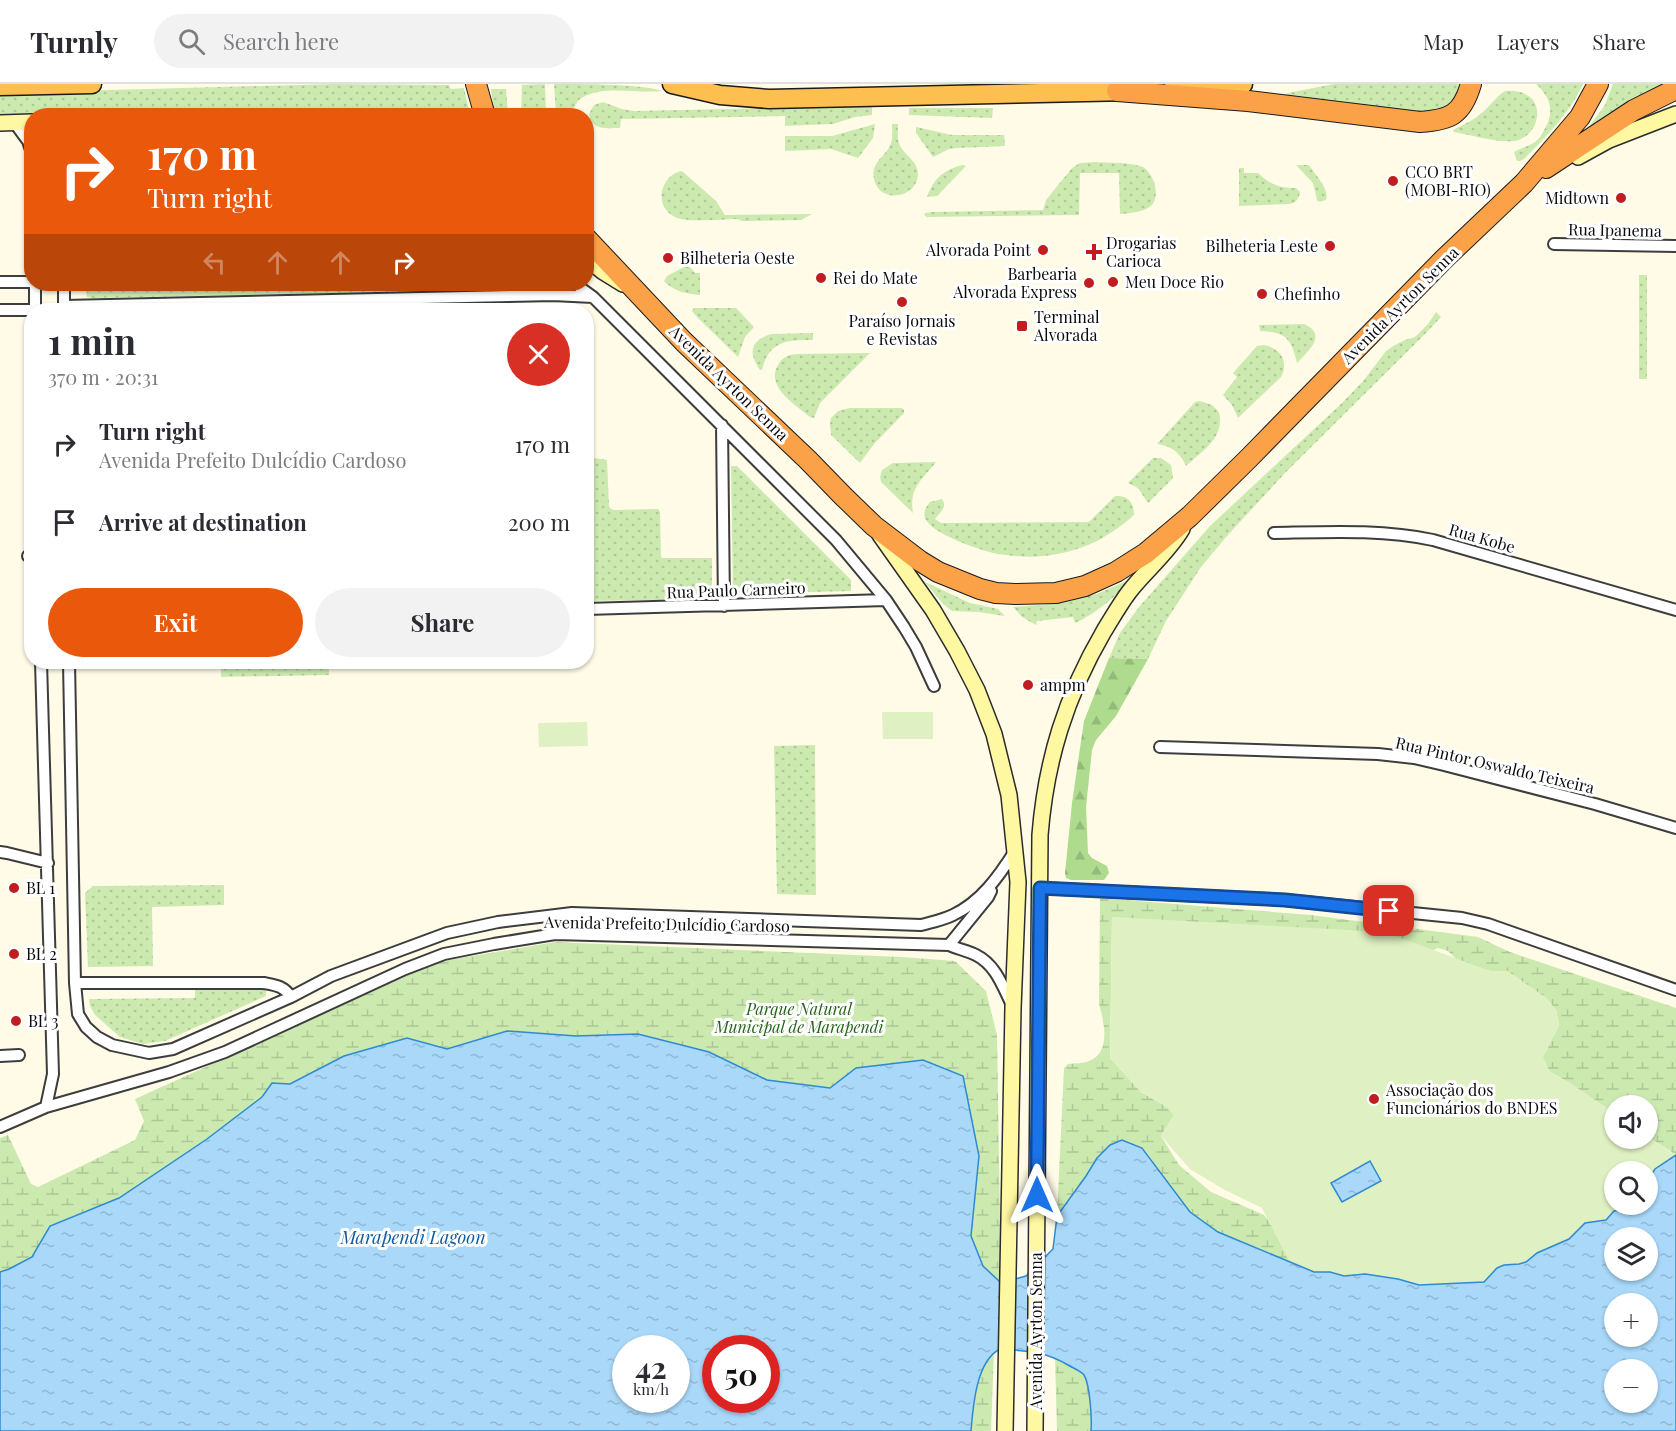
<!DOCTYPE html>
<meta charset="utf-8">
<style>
:root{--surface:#fff;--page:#f2f2f3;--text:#2b2b33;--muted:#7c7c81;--line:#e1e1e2;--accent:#ea580c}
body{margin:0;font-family:"Playfair Display",serif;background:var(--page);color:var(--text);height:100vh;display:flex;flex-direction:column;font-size:22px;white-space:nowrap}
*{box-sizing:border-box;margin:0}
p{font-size:20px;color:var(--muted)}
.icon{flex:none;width:33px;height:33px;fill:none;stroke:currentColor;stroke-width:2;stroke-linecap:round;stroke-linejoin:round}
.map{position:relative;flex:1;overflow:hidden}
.details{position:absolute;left:24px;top:219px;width:570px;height:366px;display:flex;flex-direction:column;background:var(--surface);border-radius:24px;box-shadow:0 2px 4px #0004}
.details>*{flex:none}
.top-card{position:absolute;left:24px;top:24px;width:570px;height:183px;border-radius:24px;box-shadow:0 2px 4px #0004;background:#ea580c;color:#fff;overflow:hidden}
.tools{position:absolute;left:1604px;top:1011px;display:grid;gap:12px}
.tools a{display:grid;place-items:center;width:54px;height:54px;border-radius:50%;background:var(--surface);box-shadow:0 2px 4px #0004;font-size:30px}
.speed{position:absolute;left:612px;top:1251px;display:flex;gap:12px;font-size:30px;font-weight:700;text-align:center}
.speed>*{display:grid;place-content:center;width:78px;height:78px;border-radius:50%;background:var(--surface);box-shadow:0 2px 4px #0004;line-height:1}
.speed small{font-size:15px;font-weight:400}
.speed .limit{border:9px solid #d22;background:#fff;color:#111}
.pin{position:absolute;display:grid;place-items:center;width:51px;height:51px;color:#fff;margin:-26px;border-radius:12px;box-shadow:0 3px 9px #0006}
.me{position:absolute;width:66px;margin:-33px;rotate:0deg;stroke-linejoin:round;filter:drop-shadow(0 0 4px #0008)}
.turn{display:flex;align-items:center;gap:21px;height:126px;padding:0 24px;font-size:27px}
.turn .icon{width:78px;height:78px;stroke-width:2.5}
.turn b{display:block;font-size:42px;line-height:51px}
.lanes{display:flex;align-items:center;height:57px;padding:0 24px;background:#0003;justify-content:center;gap:30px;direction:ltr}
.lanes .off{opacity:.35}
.round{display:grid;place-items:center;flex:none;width:63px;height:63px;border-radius:32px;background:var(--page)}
.overview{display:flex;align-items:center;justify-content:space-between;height:102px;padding:0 24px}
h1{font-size:36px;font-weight:700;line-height:45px}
.primary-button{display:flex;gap:12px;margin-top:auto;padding:12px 24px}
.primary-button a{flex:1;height:69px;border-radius:36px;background:var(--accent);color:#fff;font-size:24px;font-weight:700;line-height:69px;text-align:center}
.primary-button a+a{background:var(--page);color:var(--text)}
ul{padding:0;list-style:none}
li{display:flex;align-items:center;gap:18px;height:78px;padding:0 24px}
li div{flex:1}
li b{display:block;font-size:22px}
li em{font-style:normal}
header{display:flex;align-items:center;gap:36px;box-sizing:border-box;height:84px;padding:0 30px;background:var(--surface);border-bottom:2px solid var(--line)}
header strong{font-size:28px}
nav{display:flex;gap:33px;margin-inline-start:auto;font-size:21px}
.search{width:420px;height:54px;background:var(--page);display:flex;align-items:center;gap:15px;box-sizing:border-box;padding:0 21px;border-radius:33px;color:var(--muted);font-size:22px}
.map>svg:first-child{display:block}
.grass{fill:url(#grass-dots)}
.forest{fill:url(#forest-firs)}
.wetland{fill:url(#wetland-marsh)}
.pitch{fill:#dff1c2}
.water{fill:url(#water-ripples);stroke:#2d8ad3;stroke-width:1.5;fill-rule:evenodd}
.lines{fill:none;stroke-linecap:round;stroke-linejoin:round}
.minor-casing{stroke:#3d3d3d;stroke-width:14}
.secondary-casing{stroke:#2c2c2c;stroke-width:18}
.trunk-casing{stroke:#1b1b1b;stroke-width:21}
.motorway-casing{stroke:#1b1b1b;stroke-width:22}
.minor{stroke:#fff;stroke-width:10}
.secondary{stroke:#fff8a2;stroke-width:15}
.trunk{stroke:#fdbf50;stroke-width:18}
.motorway{stroke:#fba148;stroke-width:20}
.route-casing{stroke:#114b97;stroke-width:15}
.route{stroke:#1a73e8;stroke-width:10}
.poi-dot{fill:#bf1d1e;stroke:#fff;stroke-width:2}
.labels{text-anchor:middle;stroke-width:6;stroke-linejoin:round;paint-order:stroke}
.poi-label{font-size:16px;fill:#0a0a0a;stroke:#fff;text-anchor:start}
.street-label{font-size:16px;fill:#0a0a0a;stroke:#fff}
.park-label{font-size:16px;font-style:italic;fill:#256319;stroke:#fff}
.water-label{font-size:18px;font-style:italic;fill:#0f5b9f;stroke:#fff}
</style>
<header>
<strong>Turnly</strong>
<div class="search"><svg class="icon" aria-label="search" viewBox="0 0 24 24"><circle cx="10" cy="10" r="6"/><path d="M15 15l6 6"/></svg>Search here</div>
<nav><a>Map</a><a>Layers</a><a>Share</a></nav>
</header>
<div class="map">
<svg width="1676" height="1347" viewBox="0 0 1676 1347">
<defs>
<pattern id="grass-dots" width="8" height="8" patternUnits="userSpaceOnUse" patternTransform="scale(1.5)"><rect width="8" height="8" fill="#cceab0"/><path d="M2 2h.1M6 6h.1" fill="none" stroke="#aec796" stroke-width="1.8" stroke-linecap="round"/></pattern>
<pattern id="forest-firs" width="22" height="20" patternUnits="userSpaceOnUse" patternTransform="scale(1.5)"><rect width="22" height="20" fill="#aedb8e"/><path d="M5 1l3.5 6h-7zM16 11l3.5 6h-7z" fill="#94bb79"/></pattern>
<pattern id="wetland-marsh" width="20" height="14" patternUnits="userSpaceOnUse" patternTransform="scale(1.5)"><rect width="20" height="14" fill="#cceab0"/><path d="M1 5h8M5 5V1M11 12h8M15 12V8" fill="none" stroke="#aec796"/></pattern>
<pattern id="water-ripples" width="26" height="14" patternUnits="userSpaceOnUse" patternTransform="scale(1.5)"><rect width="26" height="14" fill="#a9d8f9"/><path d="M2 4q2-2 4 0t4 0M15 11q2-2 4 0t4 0" fill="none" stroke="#90b8d4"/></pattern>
</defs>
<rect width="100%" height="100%" fill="#fffbe7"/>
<path class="grass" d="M334 0 449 1 451 5 464 4 470 31 339 32 292 26 254 25 0 31V9Z
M545 0 546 31H521L522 1Z
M554 0C579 0 644 0 662 7 636 10 602 0 580 15 575 20 573 24 573 31H556Z
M1334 0H1463L1461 14 1442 31 1284 15V11L1288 9Z
M1536 0H1583C1569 30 1547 52 1524 75L1520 77H1517L1514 68C1521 64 1529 62 1535 58 1539 55 1542 50 1544 46 1555 28 1551 14 1536 0Z
M1613 0H1669L1586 47 1605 21Z
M491 5H506L508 31H494Z
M1505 7C1551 4 1542 53 1514 57 1497 59 1471 51 1454 48L1453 46C1462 41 1471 38 1479 31 1489 24 1495 13 1505 7Z
M603 18 622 25 634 27 872 22V31L855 33 833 40 785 42V32L621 35 620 44C606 44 592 47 589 30L594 21Z
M909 24H993L992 34 909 31Z
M875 40 873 54 858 74 831 65 785 67V52H832Z
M892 40H898C898 46 897 53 899 59 903 71 918 76 918 90 917 115 879 120 874 95 870 78 887 72 891 59 893 53 892 46 892 40Z
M916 43 952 51H1004L1005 62 957 64 949 65 933 73 916 49Z
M1095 78C1108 79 1131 78 1143 83 1148 86 1152 93 1154 98 1162 126 1142 128 1120 130L1119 89H1080L1079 131 927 133 924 131 925 129 932 128 1043 126 1046 116 1072 84 1080 79Z
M963 81 966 82 937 112 927 113C933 95 944 85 963 81Z
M1296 81H1309C1315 91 1330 105 1326 116L1320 118 1317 116 1313 99Z
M1239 84H1244V89H1258C1271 101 1279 104 1296 104L1300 108C1299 115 1296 119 1289 120L1239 122Z
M682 87 716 117 725 131 812 130 801 136 742 137 737 135C722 135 686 139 675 133 653 123 660 91 682 87Z
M684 183H690L695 189H700V211C686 210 673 207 664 197L667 192Z
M1639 191H1647V295H1639Z
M320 200H548V201L545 205 93 214 87 213 86 208 91 204Z
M694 224H736L754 243 745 253 738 273 697 233 692 227Z
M1436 228 1441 233 1425 250 1286 388 1227 452 1201 483 1166 537 1148 575 1109 574 1120 549 1139 523 1210 442 1341 320 1364 296 1386 267 1395 261 1405 256 1415 253 1428 240Z
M1304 240C1329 251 1307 268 1297 279 1291 254 1286 248 1260 247L1259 241Z
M813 249V256C786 256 769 257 762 286H760C748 269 750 257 771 250Z
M1264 261C1281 264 1289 278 1281 293L1238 334 1232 321 1223 311 1237 293 1233 289 1257 262Z
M870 269 820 319 814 334 810 333C796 321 765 303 778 281 782 273 790 270 798 270Z
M1200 317 1212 321 1219 328C1225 354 1203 366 1186 382 1180 368 1171 362 1157 360L1195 318Z
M850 324H902L904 326V329L874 360 860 379 831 351 830 340 831 334 838 327Z
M587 373 607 376 609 423 613 426 658 425 660 428 661 472 662 474H712V511L707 515 587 517Z
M1153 374H1161L1171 381 1173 394 1148 419 1138 404 1128 399Z
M936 378C921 397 909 404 913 429L881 398 880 393 882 386 893 379Z
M731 382H737L851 496V507L733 510Z
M1115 412C1128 411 1134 418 1134 431 1112 451 1087 465 1057 470 1038 474 1017 473 998 470 982 467 931 450 925 434 923 428 926 423 930 418L942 415C948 423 940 428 935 435L941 439 1089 438Z
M1129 496H1130C1118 511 1094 531 1075 539L1073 533 1037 537 1036 541 1022 533 1013 523 1062 519 1099 509Z
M925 498 970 519 998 525 1005 532 978 528 952 527 943 520Z
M221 578H329V591L221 593Z
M815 661 816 811 777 810 774 662Z
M224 801V821L152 823 153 882 88 883 85 809 93 802Z
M266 903V912L165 957 143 960 120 953 95 931 90 922 89 915 195 914V904Z"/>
<path class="forest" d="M1109 574 1148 575 1116 632 1096 656 1092 666 1086 723 1088 769 1092 774 1107 782 1109 789 1104 796H1071L1066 794 1065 789 1072 719 1084 637Z"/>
<path class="wetland" d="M1100 814 1311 831 1478 853 1510 868 1676 924V1071L1647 1052V1022H1614V1029L1571 1000 1549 987 1543 973 1559 941 1556 926 1546 914 1507 887H1490L1457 876 1448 867 1438 864 1427 869 1112 833 1110 974 1141 1008 1167 1023 1174 1031 1161 1052 1179 1081 1211 1108 1264 1131 1284 1156 1290 1179 1218 1148 1190 1128 1143 1064 1122 1056 1110 1061 1097 1074 1086 1092 1057 1132 1064 984 1068 980C1075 979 1084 980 1091 976 1111 967 1104 937 1099 920Z
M555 858 902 873 955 877 986 907 997 951 1001 1199 983 1182 971 1152 979 1072 963 992 923 976 856 984 830 1004 767 996 709 968 638 951 576 952 507 947 447 965 407 954 344 972 290 1000 272 999 262 1013 207 1055 119 1114 50 1142 32 1173 9 1185 0 1188V1054L8 1051 31 1100 38 1103 135 1056 144 1037 135 1015 437 878Z
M994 1268 991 1347H971C973 1320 976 1290 994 1268Z
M1055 1273C1062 1277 1079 1284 1083 1291 1090 1299 1092 1336 1091 1347H1057Z"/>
<path class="pitch" d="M882 628H933V655H883Z
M587 638 588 662 539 663 538 639Z
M1112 833 1385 848 1490 887H1507L1546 914 1556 926 1559 941 1543 973 1549 987 1571 1000 1614 1029V1054H1647V1052L1675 1071 1655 1085 1647 1098V1088H1614V1120L1636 1121 1631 1124 1614 1127 1606 1136 1585 1139 1569 1155 1537 1169 1526 1178 1519 1180 1504 1181 1497 1184 1485 1198 1419 1201 1398 1195 1365 1190 1344 1192 1330 1188 1314 1189 1290 1179 1262 1124 1223 1105 1190 1085 1161 1052 1174 1031 1167 1023 1141 1008 1110 974Z"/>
<path class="water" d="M507 947 576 952 638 950 709 968 767 996 830 1004 856 984 923 976 963 992 979 1072 971 1152 983 1182 1001 1199 1026 1192 1053 1165 1057 1132 1086 1092 1097 1074 1110 1061 1122 1056 1142 1064 1190 1128 1218 1148 1314 1188H1330L1344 1192 1365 1190 1398 1195 1419 1201 1484 1198 1497 1184 1504 1181 1519 1180 1526 1178 1537 1169 1569 1155 1585 1139 1606 1136 1614 1127 1631 1124 1636 1121 1647 1120V1098L1655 1085 1676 1071V1347H1091C1092 1335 1090 1301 1084 1291 1081 1287 1073 1284 1068 1281 1044 1267 1028 1267 1000 1265 976 1277 973 1323 971 1347H0V1188L9 1185 32 1173 50 1142 119 1114 207 1055 262 1013 272 999 290 1000 344 972 407 954 447 965ZM1614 1154H1647V1186H1614ZM1614 1220H1647V1252H1614ZM626 1264H676V1316H626ZM716 1264H766V1316H716ZM1614 1286H1647V1318H1614Z
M1370 1077 1381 1097 1342 1118 1331 1099Z"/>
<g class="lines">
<defs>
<path id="minor" d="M14 38 28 57 32 69
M1554 160 1676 162
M0 198H32
M575 200 593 213 836 456 886 516 904 543 916 563 934 602
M64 222 553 211 593 213
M0 226H35
M35 226V200
M64 226V200
M722 341 724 522
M1274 449C1327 448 1382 445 1433 456L1676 526
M28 472H32
M586 525 886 516
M41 578 53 990 46 1023
M69 578 75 899 78 930 86 943 97 953 112 961 149 969 173 965 291 913 331 892 447 849 498 838 572 829 921 841C932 838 943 836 953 831 981 818 999 792 1015 767
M1160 663 1378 670 1414 674 1444 681 1595 720 1676 744
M0 768 7 769 48 779
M1039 804 1285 816 1462 834 1488 840 1676 906
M949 861 988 813 991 807
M75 899H264C275 901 284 902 291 913
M0 972 19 971
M0 1043 46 1023 169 988 225 968 405 885 444 870 494 860 555 850 949 861C958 865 968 867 976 871 996 881 1003 903 1012 921"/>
<path id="secondary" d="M0 39 32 38
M1578 73 1609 56 1676 30
M586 174 602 187 623 200
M880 451 933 526 957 567 977 606 994 650 1009 711 1018 798 1013 924 1005 1347
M1035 1347 1040 751C1046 676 1066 612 1104 547 1112 534 1120 520 1129 508 1146 486 1168 469 1182 445"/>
<path id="trunk" d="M672 0 720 11 769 15 1131 7
M0 2 92 0
M1173 5 1243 0"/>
<path id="motorway" d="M476 0 485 32
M1117 7 1248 17 1420 38C1450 36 1462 31 1471 0
M1546 84 1634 26 1676 5
M586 154 684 258 808 376 843 412 874 442 920 477 938 488 980 505 996 509 1015 510 1056 509 1085 502 1116 488 1146 469 1190 432 1249 374 1444 175 1524 99 1580 33 1598 0"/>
</defs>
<use href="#minor" class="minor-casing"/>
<use href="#secondary" class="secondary-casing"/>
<use href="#trunk" class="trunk-casing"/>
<use href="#motorway" class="motorway-casing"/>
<use href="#minor" class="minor"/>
<use href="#secondary" class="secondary"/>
<use href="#trunk" class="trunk"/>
<use href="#motorway" class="motorway"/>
</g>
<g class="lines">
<defs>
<path id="route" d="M1037 1111 1040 804 1285 816 1389 827"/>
</defs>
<use href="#route" class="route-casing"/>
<use href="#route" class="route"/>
</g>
<g class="poi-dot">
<circle cx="1393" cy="97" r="6"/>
<circle cx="1621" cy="114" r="6"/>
<circle cx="1330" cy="162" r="6"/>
<circle cx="1043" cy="166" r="6"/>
<path d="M1091 159h6v6h6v6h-6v6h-6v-6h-6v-6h6z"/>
<circle cx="668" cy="174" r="6"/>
<circle cx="821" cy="194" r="6"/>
<circle cx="1113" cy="198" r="6"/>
<circle cx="1089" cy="199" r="6"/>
<circle cx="1262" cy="210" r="6"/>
<circle cx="902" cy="218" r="6"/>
<rect x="1016" y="236" width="12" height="12" rx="3"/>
<circle cx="1028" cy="601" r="6"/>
<circle cx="14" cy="804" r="6"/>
<circle cx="14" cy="870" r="6"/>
<circle cx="16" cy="937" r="6"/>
<circle cx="1374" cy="1015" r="6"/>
</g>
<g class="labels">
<g class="poi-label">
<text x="1405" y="94">CCO BRT<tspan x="1405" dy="18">(MOBI-RIO)</tspan></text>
<text x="1609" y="120" text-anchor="end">Midtown</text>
<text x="1106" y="165">Drogarias<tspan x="1106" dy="18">Carioca</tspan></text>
<text x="1318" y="168" text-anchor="end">Bilheteria Leste</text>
<text x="1031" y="172" text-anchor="end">Alvorada Point</text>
<text x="680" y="180">Bilheteria Oeste</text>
<text x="1077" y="196" text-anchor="end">Barbearia<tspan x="1077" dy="18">Alvorada Express</tspan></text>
<text x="833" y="200">Rei do Mate</text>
<text x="1125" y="204">Meu Doce Rio</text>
<text x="1274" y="216">Chefinho</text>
<text x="1034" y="239">Terminal<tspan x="1034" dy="18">Alvorada</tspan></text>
<text x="902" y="243" text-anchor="middle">Paraíso Jornais<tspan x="902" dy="18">e Revistas</tspan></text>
<text x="1040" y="607">ampm</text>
<text x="26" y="810">BL 1</text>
<text x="26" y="876">BL 2</text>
<text x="28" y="943">BL 3</text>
<text x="1386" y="1012">Associação dos<tspan x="1386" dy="18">Funcionários do BNDES</tspan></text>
</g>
<g class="street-label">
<text transform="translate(1615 146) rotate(1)" y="6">Rua Ipanema</text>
<text transform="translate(1400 221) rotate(-45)" y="6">Avenida Ayrton Senna</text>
<text transform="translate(729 299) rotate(44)" y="6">Avenida Ayrton Senna</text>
<text transform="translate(1482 454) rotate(16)" y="6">Rua Kobe</text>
<text transform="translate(736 506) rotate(-2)" y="6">Rua Paulo Carneiro</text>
<text transform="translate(1495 681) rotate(13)" y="6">Rua Pintor Oswaldo Teixeira</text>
<text transform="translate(667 840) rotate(1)" y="6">Avenida Prefeito Dulcídio Cardoso</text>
<text transform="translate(1036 1247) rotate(-90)" y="6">Avenida Ayrton Senna</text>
</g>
<g class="park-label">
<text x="799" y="931">Parque Natural<tspan x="799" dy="18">Municipal de Marapendi</tspan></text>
</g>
<g class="water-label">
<text x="413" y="1160">Marapendi Lagoon</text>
</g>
</g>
</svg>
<div class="tools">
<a><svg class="icon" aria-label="sound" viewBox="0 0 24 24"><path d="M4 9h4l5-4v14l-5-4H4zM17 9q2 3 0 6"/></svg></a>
<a><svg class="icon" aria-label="search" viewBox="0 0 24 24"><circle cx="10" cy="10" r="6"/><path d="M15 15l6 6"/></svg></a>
<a><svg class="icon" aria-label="layers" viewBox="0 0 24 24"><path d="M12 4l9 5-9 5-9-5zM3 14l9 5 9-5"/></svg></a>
<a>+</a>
<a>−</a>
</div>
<div class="speed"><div>42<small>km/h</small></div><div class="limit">50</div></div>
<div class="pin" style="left:1389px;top:827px;background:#d93025"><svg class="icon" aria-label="arrive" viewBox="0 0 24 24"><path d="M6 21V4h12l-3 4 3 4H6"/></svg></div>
<svg class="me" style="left:1037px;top:1111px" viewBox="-20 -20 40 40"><path d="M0-17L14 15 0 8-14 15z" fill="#1a73e8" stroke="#fff" stroke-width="4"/></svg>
<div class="top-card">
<div class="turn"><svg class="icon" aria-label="right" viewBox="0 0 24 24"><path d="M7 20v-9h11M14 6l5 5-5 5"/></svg><div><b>170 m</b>Turn right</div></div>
<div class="lanes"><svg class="icon off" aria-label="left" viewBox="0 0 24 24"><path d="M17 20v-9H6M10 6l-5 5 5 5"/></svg><svg class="icon off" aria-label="ahead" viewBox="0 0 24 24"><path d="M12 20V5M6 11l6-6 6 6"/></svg><svg class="icon off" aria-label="ahead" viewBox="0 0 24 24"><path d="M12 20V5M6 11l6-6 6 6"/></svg><svg class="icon" aria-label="right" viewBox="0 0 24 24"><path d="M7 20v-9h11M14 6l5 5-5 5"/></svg></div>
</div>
<section class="details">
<div class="overview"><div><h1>1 min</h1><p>370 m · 20:31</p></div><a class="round" style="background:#d93025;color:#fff"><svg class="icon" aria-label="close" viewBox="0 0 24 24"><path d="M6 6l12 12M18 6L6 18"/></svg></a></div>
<ul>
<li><svg class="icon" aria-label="right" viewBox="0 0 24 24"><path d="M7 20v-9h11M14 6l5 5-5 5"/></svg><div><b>Turn right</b><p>Avenida Prefeito Dulcídio Cardoso</p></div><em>170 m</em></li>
<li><svg class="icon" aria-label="arrive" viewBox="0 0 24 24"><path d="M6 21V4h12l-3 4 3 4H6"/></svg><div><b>Arrive at destination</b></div><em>200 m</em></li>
</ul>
<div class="primary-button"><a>Exit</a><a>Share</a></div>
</section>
</div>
